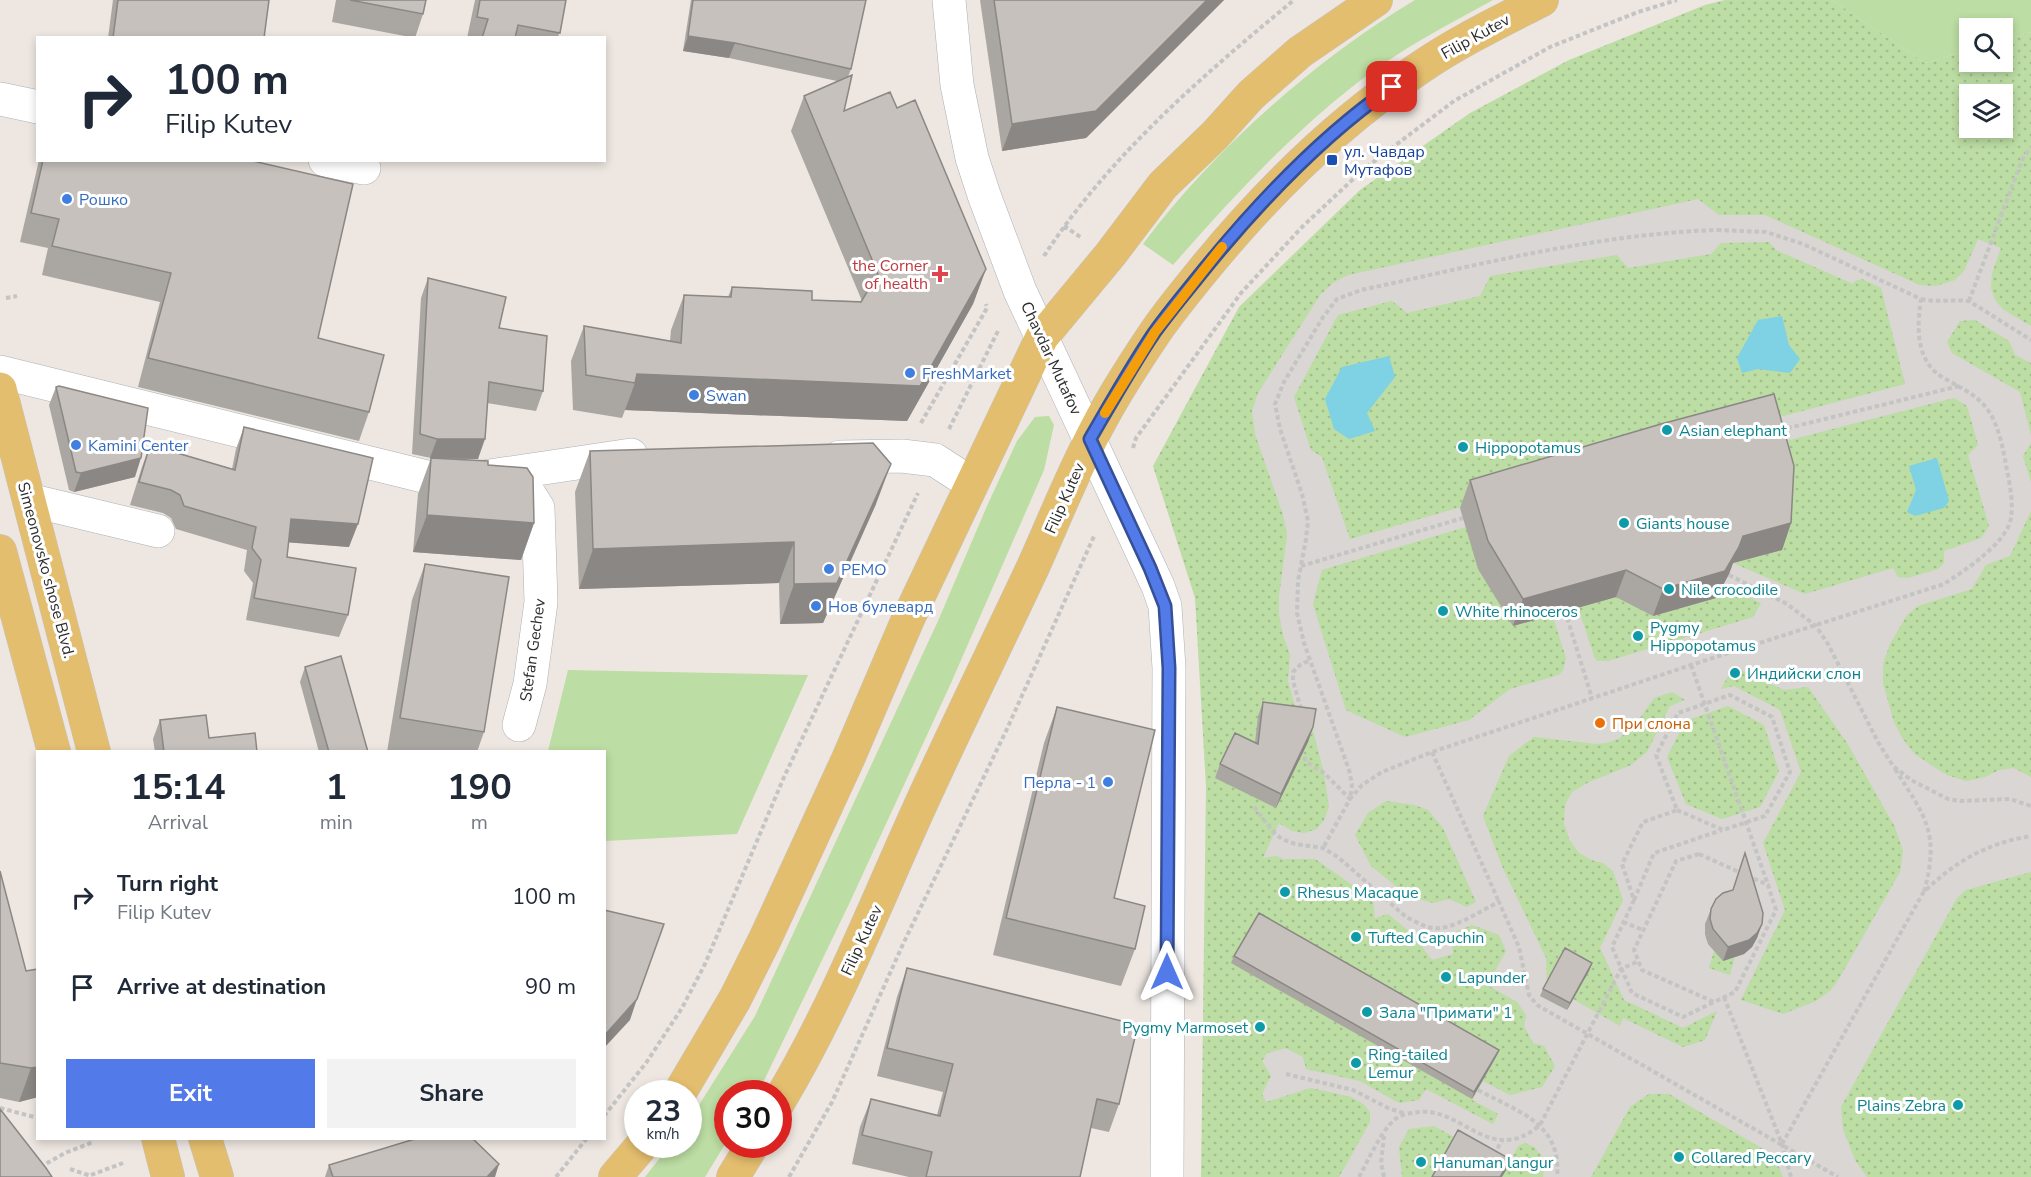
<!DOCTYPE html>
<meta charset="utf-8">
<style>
:root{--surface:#fff;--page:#f2f2f3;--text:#1f2937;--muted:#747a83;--accent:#527be9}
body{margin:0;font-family:"Nunito Sans",sans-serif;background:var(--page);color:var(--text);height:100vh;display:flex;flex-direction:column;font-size:22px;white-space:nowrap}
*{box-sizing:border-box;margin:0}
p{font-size:20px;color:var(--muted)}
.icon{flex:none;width:33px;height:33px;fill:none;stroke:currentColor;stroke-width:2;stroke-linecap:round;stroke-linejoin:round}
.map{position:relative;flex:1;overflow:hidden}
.sheet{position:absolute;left:36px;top:750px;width:570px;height:390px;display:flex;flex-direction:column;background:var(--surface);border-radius:0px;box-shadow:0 3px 9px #0003}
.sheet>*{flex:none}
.top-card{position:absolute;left:36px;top:36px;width:570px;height:126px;border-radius:0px;box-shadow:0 3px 9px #0003;background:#fff;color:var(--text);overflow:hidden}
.buttons{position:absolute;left:1959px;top:18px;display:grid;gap:12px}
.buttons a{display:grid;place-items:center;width:54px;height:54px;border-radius:0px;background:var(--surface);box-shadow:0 3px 9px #0003;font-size:30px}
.speed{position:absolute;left:624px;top:1080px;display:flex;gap:12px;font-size:30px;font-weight:700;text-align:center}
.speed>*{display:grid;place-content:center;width:78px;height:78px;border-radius:50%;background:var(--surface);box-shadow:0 3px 9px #0003;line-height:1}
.speed small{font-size:15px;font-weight:400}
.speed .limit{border:9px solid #d22;background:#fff;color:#111}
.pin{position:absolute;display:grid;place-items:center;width:51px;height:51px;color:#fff;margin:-26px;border-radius:12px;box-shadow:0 3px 9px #0006}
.me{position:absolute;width:66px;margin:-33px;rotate:0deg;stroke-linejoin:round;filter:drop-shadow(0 0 4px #0008)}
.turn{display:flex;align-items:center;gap:21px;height:126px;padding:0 30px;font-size:27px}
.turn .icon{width:78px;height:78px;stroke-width:2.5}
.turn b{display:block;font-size:42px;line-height:51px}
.eta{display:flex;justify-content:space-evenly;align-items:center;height:102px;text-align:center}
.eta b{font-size:36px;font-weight:700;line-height:42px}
.cta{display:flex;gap:12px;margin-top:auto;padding:12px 30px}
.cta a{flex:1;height:69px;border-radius:0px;background:var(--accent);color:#fff;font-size:24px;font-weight:700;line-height:69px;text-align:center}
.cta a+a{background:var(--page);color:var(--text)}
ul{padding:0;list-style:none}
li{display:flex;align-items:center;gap:18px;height:90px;padding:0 30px}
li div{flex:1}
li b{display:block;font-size:22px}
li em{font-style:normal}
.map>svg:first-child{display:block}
.grass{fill:#bcdda3}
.park{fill:url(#park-dots);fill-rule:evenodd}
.plaza{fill:#d9d6d3;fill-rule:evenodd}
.water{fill:#7fd2e4}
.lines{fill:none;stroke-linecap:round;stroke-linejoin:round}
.minor-casing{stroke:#adb0b7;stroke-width:34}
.major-casing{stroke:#c4c4c4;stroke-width:34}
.path{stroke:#c4c4c4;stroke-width:4;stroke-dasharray:4.5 3;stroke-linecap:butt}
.minor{stroke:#fff;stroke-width:33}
.major{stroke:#e4be6f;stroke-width:33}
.wall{fill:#aaa6a2}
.shaded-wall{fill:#8b8784}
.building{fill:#c6c1bc;stroke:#8b8784;stroke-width:1.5}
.route-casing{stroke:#355097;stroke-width:15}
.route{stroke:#527be9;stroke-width:10}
.slow{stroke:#f59e0b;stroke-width:10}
.transit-dot{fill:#1a4fb4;stroke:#fff;stroke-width:2}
.shop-dot{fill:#3f7fe0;stroke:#fff;stroke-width:2}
.health-dot{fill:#e0444e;stroke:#fff;stroke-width:2}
.culture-dot{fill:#0f9aa8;stroke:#fff;stroke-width:2}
.food-dot{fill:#e8710a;stroke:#fff;stroke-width:2}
.labels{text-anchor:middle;stroke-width:6;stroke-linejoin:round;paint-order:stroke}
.street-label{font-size:16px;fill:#2d2d2d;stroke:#fff}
.transit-label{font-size:16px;fill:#164399;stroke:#fff;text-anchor:start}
.shop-label{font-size:16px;fill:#366cbe;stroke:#fff;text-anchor:start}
.health-label{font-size:16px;fill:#be3a42;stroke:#fff;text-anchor:end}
.culture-label{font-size:16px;fill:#0d838f;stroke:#fff;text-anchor:start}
.food-label{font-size:16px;fill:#c56008;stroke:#fff;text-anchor:start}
</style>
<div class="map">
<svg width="2031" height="1177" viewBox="0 0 2031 1177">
<defs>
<pattern id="park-dots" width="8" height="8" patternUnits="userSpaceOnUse" patternTransform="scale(1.5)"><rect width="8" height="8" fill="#bcdda3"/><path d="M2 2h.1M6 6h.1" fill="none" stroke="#a2be8d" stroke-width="1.8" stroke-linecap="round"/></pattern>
</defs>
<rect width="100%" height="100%" fill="#ede6e1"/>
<path class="grass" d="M1415 0H1493C1447 25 1399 50 1357 83 1290 135 1229 201 1173 265L1143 244C1212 151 1316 59 1415 0Z
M1832 0H2031V32L2003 41 2002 28H1970L1969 50 1925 63Z
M1049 416 1054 425 1044 470 951 683 849 904 758 1093 728 1094 727 1141 705 1177H645L670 1145 688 1144 689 1121 755 1016 938 621 987 506 1017 441 1035 417Z
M568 670 808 675 737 834 605 841 604 752 548 751Z"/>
<path class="park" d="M1725 0H1832L1925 63 1969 50 1970 62H2002L2003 41 2031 32V1177H1201L1206 786 1195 598 1153 466 1239 307 1360 190 1470 113 1569 60 1705 5ZM1970 94H2002V128H1970Z"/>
<path class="plaza" d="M1698 199 1719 215H1765L1920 285 1936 286 1955 280 1964 271 1978 239 2001 248 1992 273 1991 288 1995 300 2004 310 2031 326V363L2015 355 2009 341 1975 320 1960 321 1947 342 1952 353 2020 392 2031 435V443L2023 456 2031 482V511L2010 556 1986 565 1972 589 1918 606 1907 615 1890 644 1883 664V683L1894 722 1903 739 1914 753 1931 765 1947 775 1966 781 1985 777 1999 770 2014 768 2031 777V872L1966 890 1957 898 1841 1107 1843 1129 1855 1160 1867 1177H1783L1775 1158 1770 1153 1669 1094H1649L1630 1107 1591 1177H1543L1544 1165 1541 1155 1534 1147 1525 1143 1518 1146 1508 1167 1434 1126 1409 1129 1399 1147 1402 1177H1339L1370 1122V1112L1363 1104 1351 1097 1311 1088 1266 1102 1262 1094 1271 1076 1262 1061 1267 1053 1286 1048 1303 1057 1306 1069 1360 1081 1399 1103 1419 1100 1426 1089 1493 1124 1498 1114 1472 1100 1483 1081 1510 1095 1542 1087 1555 1066 1544 1046 1533 1043 1524 1026 1526 1015 1517 1002 1487 985 1506 951 1499 935 1472 925 1451 934 1453 954 1432 960 1412 934 1388 914 1375 918 1373 902 1358 889 1315 859H1283L1276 856 1263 858 1279 823 1292 831 1304 833 1317 829 1324 820 1329 807 1324 773 1311 723 1299 721 1288 681 1290 655 1283 635 1279 615V596L1287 535 1283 515 1255 434 1252 411 1258 393 1320 295 1334 282 1348 275ZM1769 242 1776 250 1853 284 1855 281 1862 279 1881 288 1905 384 1764 421 1770 445 1954 398 1967 406 1978 445 1968 455 1989 526 1981 538 1944 551V563L1938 569 1908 578 1898 577 1893 568 1805 594 1733 563 1723 584 1761 603 1753 617 1608 661H1597L1594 656 1578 607 1552 614 1566 658 1563 671 1558 675 1510 689 1469 720 1405 737 1346 710 1313 604 1322 570 1466 527 1461 507 1350 539 1322 457 1311 450 1294 397 1338 315 1392 301 1407 313 1480 296 1490 276 1617 255 1628 268 1711 254 1721 243ZM1743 671 1784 690 1808 687 1847 743 1895 827 1903 851 1900 872 1837 982 1830 991 1816 1001 1783 1014 1741 1000 1785 910 1763 843 1801 772 1780 710 1734 686 1721 689 1728 676ZM1672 692 1685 700 1670 706 1647 752 1631 765 1589 782 1572 792 1565 805 1564 823 1569 839 1578 852 1591 860 1603 863 1613 871 1623 900 1600 948 1624 1000 1683 1028 1717 1011 1705 1040 1683 1047 1623 1018 1620 1026 1573 999 1567 1010 1540 996 1547 983 1546 958 1502 866 1483 816 1509 756 1534 737 1596 744 1607 743 1620 738 1640 718 1654 698ZM1728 706 1764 725 1779 771 1760 807 1722 819 1686 804 1667 757 1685 721ZM1386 801 1414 805 1428 810 1443 828 1476 902 1467 907 1449 899 1433 903 1408 896 1371 866 1355 835 1368 813ZM1728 904 1744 954 1735 957 1730 975 1709 968 1714 951 1708 944 1705 934V924Z"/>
<path class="water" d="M1782 316 1789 345 1800 359 1790 373 1758 369 1742 373 1737 358 1758 320Z
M1389 356 1395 377 1367 413 1375 431 1349 439 1334 429 1325 399 1342 367Z
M1937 458 1949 501 1944 508 1915 516 1907 512 1916 490 1909 466Z"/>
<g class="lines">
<defs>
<path id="minor" d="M949 0 957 85 972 158 984 195 1020 291 1158 586 1165 606 1169 668 1167 1177
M0 99 38 107
M325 160 364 168
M0 372 427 477 470 479 631 455
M840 457 902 456 935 460 972 484
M516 473 538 508 541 602 530 684 519 725
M29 500 158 531"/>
<path id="major" d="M0 389 94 752
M0 551 54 752
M679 1094 735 999 766 937 848 759 908 619 1042 337 1110 255 1163 185 1215 135 1251 95 1300 52 1376 0
M778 1103C835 1008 875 905 921 804 957 725 996 646 1033 567 1052 525 1069 482 1090 441 1108 404 1131 368 1154 334 1168 313 1184 294 1200 274 1264 195 1336 123 1421 67 1459 41 1501 21 1542 0
M158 1138 168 1177
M205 1138 217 1177
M615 1177 643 1144
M733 1177 753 1144"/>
</defs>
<use href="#minor" class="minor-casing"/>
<use href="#major" class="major-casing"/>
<path class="path" d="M1064 226 1082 238
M1717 230 1766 232 1803 244 1921 299C1917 326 1915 360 1942 377 1957 386 1972 392 1984 405 1997 420 2001 440 2005 459 2008 478 2014 499 2011 518 2007 543 1964 571 1944 584L1691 665 1432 752 1382 772 1362 785 1350 799 1352 784 1349 770 1304 643 1297 613 1298 581 1306 539 1308 521 1302 494 1280 429 1275 404 1284 382 1323 317 1337 299 1361 290C1479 265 1596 234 1717 230Z
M1044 256C1109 156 1203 75 1294 0
M6 298 17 296
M1921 299C1937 303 1952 299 1969 301L2031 340
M1969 301 2022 160 2031 147
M921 423 987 308 986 304
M949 429 999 329
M1780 430 1959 386
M1133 448 1136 438 1241 293 1302 227 1364 169 1454 101 1550 47 1638 12 1677 0
M1301 566 1463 518
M1729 575 1787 604 1816 626 1828 644 1878 742 1893 766 1911 780 1948 799 1960 801 2010 799 2031 806
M1565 611 1592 698
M1691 665 1768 885
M1301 709 1293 681V672L1300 665 1310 660
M1301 750 1306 762 1324 773 1350 799 1323 848
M1432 752 1499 902
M1895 769C1926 818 1940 833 1924 892
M1254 807 1274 833 1282 839 1295 844 1323 848 1338 857 1406 917C1415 921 1424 927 1433 928 1451 931 1482 910 1499 902L1519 947 1529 995 1537 1005 1838 1177
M1677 810 1723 830 1765 816 1790 772 1772 717 1730 695 1678 713 1656 755 1677 810 1643 822 1622 864 1634 900 1612 947 1632 993 1683 1017 1714 1002
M1699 854 1768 885 1776 910 1735 992 1714 1002 1642 970 1634 950 1676 861Z
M1634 900 1654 853 1722 830
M1623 922 1643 930
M1724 997 1782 1144 1791 1177
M1286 1074 1353 1090 1388 1108 1406 1114
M1478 1090C1518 1112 1562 1123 1557 1177
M0 1108 38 1118
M604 1116 646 1063 682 1008 705 964 784 777 918 493
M1782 1144 1923 893C1954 862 1987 843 2031 836
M1494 1155 1502 1140
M40 1167 65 1153 93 1142
M70 1169 91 1176
M91 1175 123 1163
M556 1177 587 1138
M789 1177 832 1102 904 942 1006 731 1095 534
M1359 1177C1369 1159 1378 1137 1392 1122 1397 1116 1405 1114 1413 1113 1461 1102 1488 1169 1540 1125L1621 969 1639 961
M1384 1177 1381 1163 1384 1136"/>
<use href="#minor" class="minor"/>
<use href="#major" class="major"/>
</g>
<path class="wall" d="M113 0H269L264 38H108Z
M336 0H426L423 14 415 38 332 22Z
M475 0H566L558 38H467Z
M691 0H866L851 69 848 77 844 111 897 108 986 269 973 304 907 421 625 410 622 418 573 410 571 361 584 326 670 341 671 330 684 295 728 297 732 287 812 300 862 301 791 131 804 96 837 81 729 58 683 51Z
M980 0H1224L1086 138 1002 151Z
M39 160H249L318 338 369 412 359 441 138 387 160 302 42 275 48 248 20 242Z
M428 278 499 328 543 391 536 411 487 403 478 459H450L488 465 534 523 521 560 413 552 418 494 431 458 412 454 421 298Z
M56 387 135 477 74 492 69 490 49 405Z
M244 427 349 547 289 542 287 557 348 615 339 637 246 620 253 583 244 571 247 550 176 529 171 518 163 513 130 505 142 467 150 445 232 469 236 449Z
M590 451 876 504 823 623 780 624 779 583 579 589 575 492Z
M1470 480 1791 523 1782 550 1733 563 1729 574 1716 598 1653 616 1616 597 1513 626 1478 569 1460 508Z
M425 564 484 732 477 752H387L412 600Z
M305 667 368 752H319L300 682Z
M1263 702 1313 727 1308 742 1276 808 1215 778 1220 764 1255 743 1258 716Z
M1057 707 1114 898 1135 949 1121 986 993 955 1044 743Z
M160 720 209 738 257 752H155L153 739Z
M1745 853 1762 924 1757 938 1752 947 1744 954 1723 961 1708 944 1705 934V924L1711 909 1733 890Z
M0 871 38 1097 19 1102 0 1098Z
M1234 956 1499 1050 1496 1057 1472 1099 1231 963Z
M1592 963 1589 971 1567 1010 1540 996 1543 989Z
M907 968 1119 1104 1109 1132 1091 1128 1080 1177H909L852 1164 860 1127 871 1099 937 1115 943 1092 877 1076 897 997Z
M329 1165 495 1177H325Z"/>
<path class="shaded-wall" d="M1207 0H1224L1086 138 1002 151 1012 124Z
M688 36 735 43 729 58 683 51Z
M986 269 973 304 907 421 625 410 635 383 637 374Z
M437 439H485L478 459 430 458Z
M141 458 135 477 74 492 81 473Z
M891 464 876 504 823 623 780 624 794 584Z
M427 515 534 523 521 560 413 552Z
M291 519 358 524 349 547 283 542Z
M1791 523 1782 550 1733 563 1729 574 1716 598 1653 616 1663 589 1743 536Z
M794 542 779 583 579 589 593 549Z
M1626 570 1616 597 1513 626 1523 599Z
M1313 727 1308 742 1276 808 1281 794Z
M1762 924 1757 938 1752 947 1744 954 1723 961 1728 947Z
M1592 963 1589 971 1567 1010 1570 1003Z
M637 999 630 1020 604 1048V1036Z
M1499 1050 1496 1057 1472 1099 1474 1092Z
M38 1067V1097L19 1102 31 1068Z
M1510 1159 1508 1167 1502 1177H1500Z
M499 1164 495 1177H487Z"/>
<path class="building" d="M118 0H269L264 38H113Z
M350 0H426L423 14Z
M480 0H566L560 33 518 25 515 38H482L488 19 477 17Z
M693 0H866L851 69 735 43 688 36Z
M994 0H1207L1096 111 1012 124Z
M852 75 844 111 890 92 897 108 915 100 986 269 920 386 637 374 635 383 586 375 584 326 681 343 684 295 731 297 732 287 812 291V300L861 302 878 274 804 96Z
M43 160H249L353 184 318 338 384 355 369 412 148 358 171 273 52 246 59 219 31 213Z
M428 278 506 297 499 328 547 336 543 391 489 382 485 439H437L420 434Z
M59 386 148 408 141 458 81 473 76 472 56 387Z
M1774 394 1794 466 1791 523 1743 536 1739 547 1725 571 1663 589 1626 570 1523 599 1488 541 1470 480 1661 424Z
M244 427 373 458 358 524 291 519 287 557 356 568 348 615 254 598 261 560 252 548 256 527 184 506 180 495 171 490 139 482 150 445 235 470Z
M873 443 891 464 837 583 794 584V542L593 549 590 451Z
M431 458 488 461V465L527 468 533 477 534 523 427 515Z
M425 564 509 577 484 732 400 718Z
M341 656 368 752H329L305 667Z
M1263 702 1316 709 1313 727 1281 794 1220 764 1235 733 1258 744Z
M1057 707 1155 730 1114 898 1145 906 1135 949 1006 918Z
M206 715 209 738 255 733 257 752H164L160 720Z
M1745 853 1763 913 1762 924 1757 933 1749 940 1728 947 1713 929 1710 919 1711 909 1716 899 1723 893 1733 890Z
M0 871 26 971 38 969V1067L31 1068 0 1063Z
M604 910 664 924 637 999 604 1036Z
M1259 913 1499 1050 1474 1092 1234 956Z
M1565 948 1592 963 1570 1003 1543 989Z
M907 968 1138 1025 1119 1104 1097 1099 1080 1177H926L932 1152 862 1135 871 1099 940 1116 953 1064 887 1048Z
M0 1109 46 1168 52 1177H0Z
M1458 1130 1510 1159 1500 1177H1432Z
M418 1138H472L499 1164 487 1177H333L329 1165Z"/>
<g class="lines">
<defs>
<path id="route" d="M1167 972 1169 668 1165 606 1150 568 1090 439C1111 403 1131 367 1154 333 1169 312 1186 292 1202 272 1258 203 1320 137 1392 87"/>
</defs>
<use href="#route" class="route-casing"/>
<use href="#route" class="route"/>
<path class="slow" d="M1105 413 1155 332 1222 247"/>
</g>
<rect class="transit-dot" x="1326" y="154" width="12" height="12" rx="3"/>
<g class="shop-dot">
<circle cx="67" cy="199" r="6"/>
<circle cx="910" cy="373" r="6"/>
<circle cx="694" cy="395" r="6"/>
<circle cx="76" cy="445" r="6"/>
<circle cx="829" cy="569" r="6"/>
<circle cx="816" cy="606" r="6"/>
<circle cx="1108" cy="782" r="6"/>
</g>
<path class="health-dot" d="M937 265h6v6h6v6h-6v6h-6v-6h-6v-6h6z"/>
<g class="culture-dot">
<circle cx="1667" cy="430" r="6"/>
<circle cx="1463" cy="447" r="6"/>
<circle cx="1624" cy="523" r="6"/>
<circle cx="1669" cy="589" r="6"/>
<circle cx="1443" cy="611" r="6"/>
<circle cx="1638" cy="636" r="6"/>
<circle cx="1735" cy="673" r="6"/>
<circle cx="1285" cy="892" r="6"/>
<circle cx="1356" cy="937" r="6"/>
<circle cx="1446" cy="977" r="6"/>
<circle cx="1367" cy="1012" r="6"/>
<circle cx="1260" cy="1027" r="6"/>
<circle cx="1356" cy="1063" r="6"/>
<circle cx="1958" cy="1105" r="6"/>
<circle cx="1679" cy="1157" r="6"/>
<circle cx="1421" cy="1162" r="6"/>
</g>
<circle class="food-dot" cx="1600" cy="723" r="6"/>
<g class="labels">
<g class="street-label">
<text transform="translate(1475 36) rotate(-29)" y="6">Filip Kutev</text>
<text transform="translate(1052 358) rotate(65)" y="6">Chavdar Mutafov</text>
<text transform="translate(1064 498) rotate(-66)" y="6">Filip Kutev</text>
<text transform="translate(47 570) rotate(75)" y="6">Simeonovsko shose Blvd.</text>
<text transform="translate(532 650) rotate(-82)" y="6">Stefan Gechev</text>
<text transform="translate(861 940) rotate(-65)" y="6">Filip Kutev</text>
</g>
<g class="transit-label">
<text x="1344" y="157">ул. Чавдар<tspan x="1344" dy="18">Мутафов</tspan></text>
</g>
<g class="shop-label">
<text x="79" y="205">Рошко</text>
<text x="922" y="379">FreshMarket</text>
<text x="706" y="401">Swan</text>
<text x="88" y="451">Kamini Center</text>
<text x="841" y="575">РЕМО</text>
<text x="828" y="612">Нов булевард</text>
<text x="1096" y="788" text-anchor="end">Перла - 1</text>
</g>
<g class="health-label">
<text x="928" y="271">the Corner<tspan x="928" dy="18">of health</tspan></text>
</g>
<g class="culture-label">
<text x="1679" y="436">Asian elephant</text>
<text x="1475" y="453">Hippopotamus</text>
<text x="1636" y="529">Giants house</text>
<text x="1681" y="595">Nile crocodile</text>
<text x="1455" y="617">White rhinoceros</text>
<text x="1650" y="633">Pygmy<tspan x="1650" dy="18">Hippopotamus</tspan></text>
<text x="1747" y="679">Индийски слон</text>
<text x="1297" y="898">Rhesus Macaque</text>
<text x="1368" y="943">Tufted Capuchin</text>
<text x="1458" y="983">Lapunder</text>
<text x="1379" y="1018">Зала "Примати" 1</text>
<text x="1248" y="1033" text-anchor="end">Pygmy Marmoset</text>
<text x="1368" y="1060">Ring-tailed<tspan x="1368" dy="18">Lemur</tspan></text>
<text x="1946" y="1111" text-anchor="end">Plains Zebra</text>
<text x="1691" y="1163">Collared Peccary</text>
<text x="1433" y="1168">Hanuman langur</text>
</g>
<g class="food-label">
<text x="1612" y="729">При слона</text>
</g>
</g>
</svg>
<div class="buttons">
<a><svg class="icon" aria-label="search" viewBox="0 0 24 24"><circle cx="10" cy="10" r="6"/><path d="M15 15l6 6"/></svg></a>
<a><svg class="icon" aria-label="layers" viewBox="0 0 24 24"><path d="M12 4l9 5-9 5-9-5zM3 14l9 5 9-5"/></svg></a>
</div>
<div class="speed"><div>23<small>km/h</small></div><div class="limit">30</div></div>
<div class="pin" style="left:1392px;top:87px;background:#d93025"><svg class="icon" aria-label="arrive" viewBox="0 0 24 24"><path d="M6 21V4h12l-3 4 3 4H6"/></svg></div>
<svg class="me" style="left:1167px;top:972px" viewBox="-20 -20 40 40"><path d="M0-17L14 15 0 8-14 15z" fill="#527be9" stroke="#fff" stroke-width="4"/></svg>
<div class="top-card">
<div class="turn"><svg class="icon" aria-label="right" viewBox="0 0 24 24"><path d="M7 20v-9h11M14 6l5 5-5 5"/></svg><div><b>100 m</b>Filip Kutev</div></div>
</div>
<section class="sheet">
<div class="eta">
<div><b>15:14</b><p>Arrival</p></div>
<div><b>1</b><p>min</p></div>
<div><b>190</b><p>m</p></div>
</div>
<ul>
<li><svg class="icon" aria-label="right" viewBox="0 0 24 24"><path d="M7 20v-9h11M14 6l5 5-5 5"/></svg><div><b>Turn right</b><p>Filip Kutev</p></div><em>100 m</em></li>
<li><svg class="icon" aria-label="arrive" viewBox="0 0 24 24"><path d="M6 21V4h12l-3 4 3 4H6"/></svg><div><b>Arrive at destination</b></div><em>90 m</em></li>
</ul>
<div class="cta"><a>Exit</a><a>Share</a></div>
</section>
</div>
